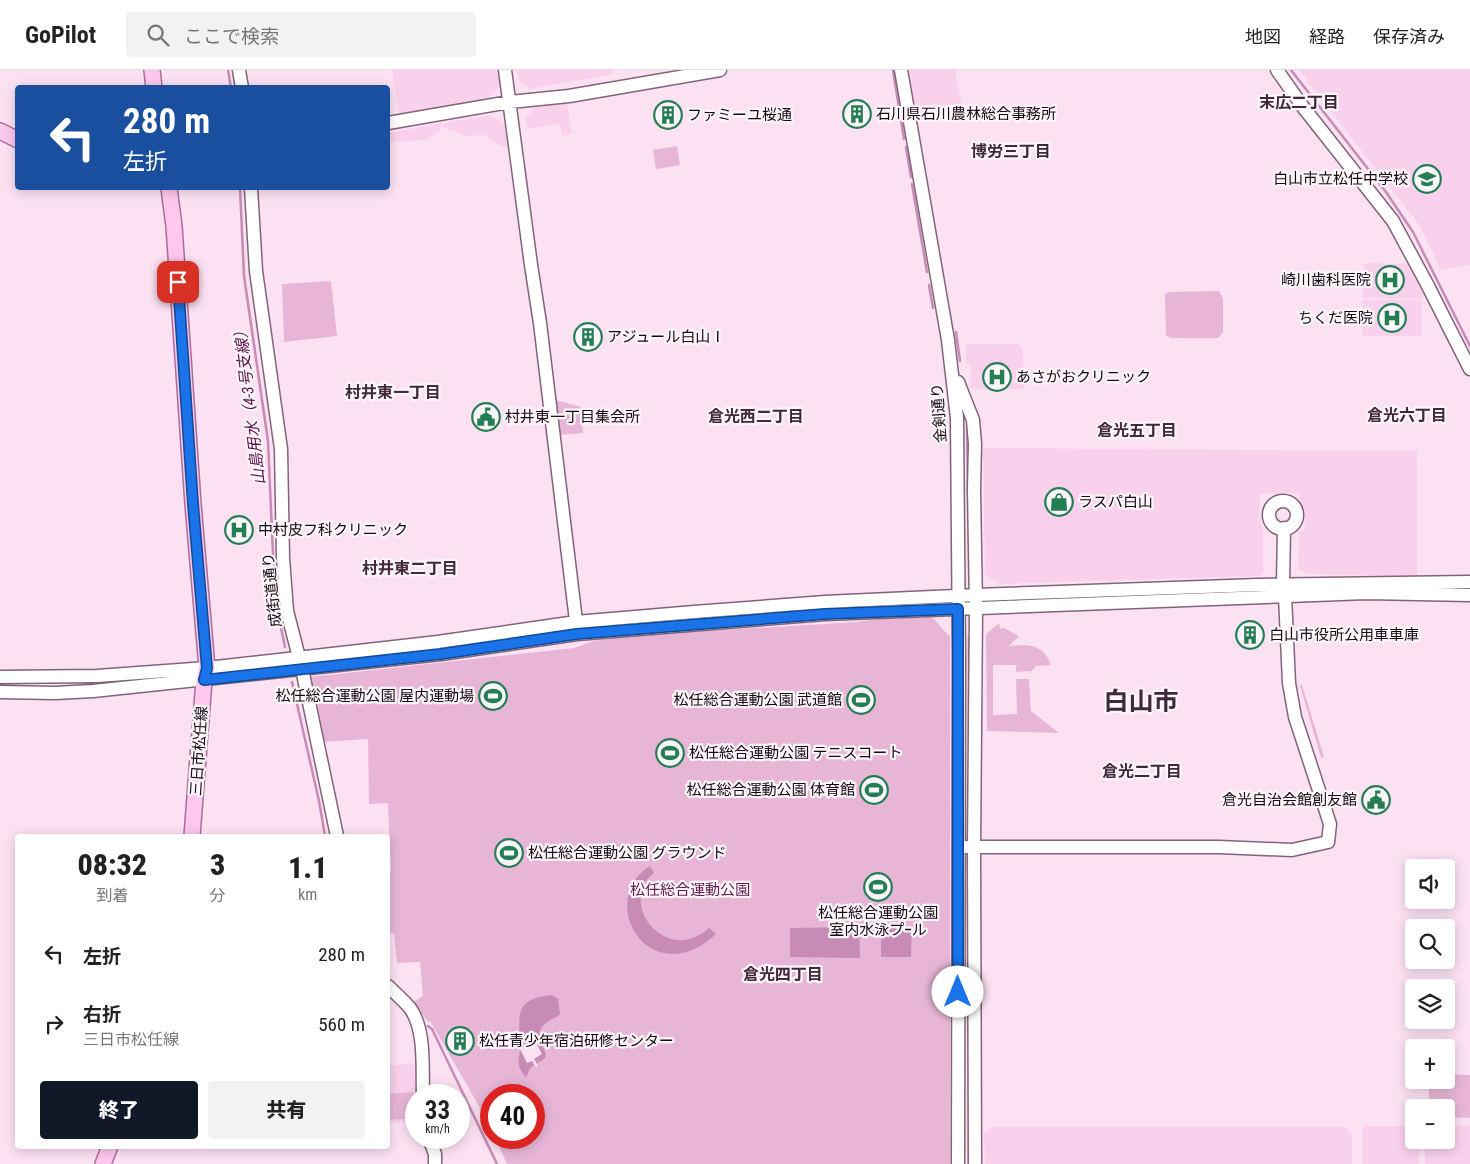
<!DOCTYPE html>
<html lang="ja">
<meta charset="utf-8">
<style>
:root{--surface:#fff;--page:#f2f2f2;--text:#222;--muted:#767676;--line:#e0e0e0;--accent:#111827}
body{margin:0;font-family:"Roboto Condensed","Noto Sans JP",sans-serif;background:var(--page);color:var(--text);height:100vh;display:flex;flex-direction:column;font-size:19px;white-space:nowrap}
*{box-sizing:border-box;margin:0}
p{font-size:16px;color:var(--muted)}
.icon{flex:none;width:28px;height:28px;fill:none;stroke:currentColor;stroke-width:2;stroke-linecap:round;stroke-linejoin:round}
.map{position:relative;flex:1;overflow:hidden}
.drawer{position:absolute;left:15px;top:764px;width:375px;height:315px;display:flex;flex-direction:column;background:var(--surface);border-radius:5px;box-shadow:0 2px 12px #0003}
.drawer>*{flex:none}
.top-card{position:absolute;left:15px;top:15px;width:375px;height:105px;border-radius:5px;box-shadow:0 2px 12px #0003;background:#1a4fa0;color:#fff;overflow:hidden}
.fabs{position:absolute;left:1405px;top:789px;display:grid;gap:10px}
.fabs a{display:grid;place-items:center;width:50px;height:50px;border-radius:5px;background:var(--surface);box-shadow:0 2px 12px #0003;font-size:25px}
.speed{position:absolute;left:405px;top:1014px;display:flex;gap:10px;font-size:25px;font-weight:700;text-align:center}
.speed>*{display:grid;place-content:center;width:65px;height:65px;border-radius:50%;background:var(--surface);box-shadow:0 2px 12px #0003;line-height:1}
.speed small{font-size:12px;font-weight:400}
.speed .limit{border:8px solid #d22;background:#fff;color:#111}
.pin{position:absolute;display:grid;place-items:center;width:42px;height:42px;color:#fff;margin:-21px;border-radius:10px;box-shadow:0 2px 8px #0006}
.me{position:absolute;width:55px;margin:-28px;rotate:0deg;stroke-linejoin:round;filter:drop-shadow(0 0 4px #0008)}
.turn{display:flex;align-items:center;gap:18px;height:105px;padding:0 25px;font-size:22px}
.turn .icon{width:65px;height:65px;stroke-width:2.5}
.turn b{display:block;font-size:35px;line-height:42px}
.eta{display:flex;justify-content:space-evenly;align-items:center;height:85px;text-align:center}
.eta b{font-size:30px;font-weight:800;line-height:35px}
.action{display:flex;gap:10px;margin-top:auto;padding:10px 25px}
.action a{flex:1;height:58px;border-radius:5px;background:var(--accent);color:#fff;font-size:20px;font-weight:800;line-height:58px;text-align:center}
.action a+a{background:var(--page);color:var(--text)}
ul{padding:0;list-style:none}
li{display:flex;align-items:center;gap:15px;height:70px;padding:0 25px}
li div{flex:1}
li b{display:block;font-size:19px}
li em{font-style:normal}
header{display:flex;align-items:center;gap:30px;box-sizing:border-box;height:70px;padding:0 25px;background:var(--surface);border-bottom:1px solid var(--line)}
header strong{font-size:24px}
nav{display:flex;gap:28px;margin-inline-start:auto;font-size:18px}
.search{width:350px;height:45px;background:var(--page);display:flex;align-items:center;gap:12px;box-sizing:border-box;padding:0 18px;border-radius:5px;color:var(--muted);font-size:19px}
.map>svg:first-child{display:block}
.built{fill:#f9d1ec}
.green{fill:#e7b6d7}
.water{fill:#c88bb5}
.pier{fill:#fce1f3}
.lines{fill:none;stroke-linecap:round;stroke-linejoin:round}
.stream{stroke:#c88bb5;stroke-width:2.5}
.minor-casing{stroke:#816478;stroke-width:15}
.major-casing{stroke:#aa6d99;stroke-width:18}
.minor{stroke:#fff;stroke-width:12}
.major{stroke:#fdc8ed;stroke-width:15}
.route-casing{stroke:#114b97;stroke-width:12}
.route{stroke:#1a73e8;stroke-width:9}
.labels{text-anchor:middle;stroke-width:4.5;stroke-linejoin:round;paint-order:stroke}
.poi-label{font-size:15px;fill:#150a12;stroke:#fcf5f9;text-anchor:start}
.street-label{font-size:15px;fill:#150a12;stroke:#fcf5f9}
.park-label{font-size:15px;fill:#641c53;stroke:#fcf5f9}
.neighbourhood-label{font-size:16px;font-weight:bold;fill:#41283a;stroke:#fcf5f9}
.water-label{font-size:16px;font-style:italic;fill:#5a134b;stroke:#fcf5f9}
.town-label{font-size:25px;font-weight:bold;fill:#41283a;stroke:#fcf5f9}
</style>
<header>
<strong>GoPilot</strong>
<div class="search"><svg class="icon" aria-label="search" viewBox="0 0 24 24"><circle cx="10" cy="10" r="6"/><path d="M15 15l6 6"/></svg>ここで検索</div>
<nav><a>地図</a><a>経路</a><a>保存済み</a></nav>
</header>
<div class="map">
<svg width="1470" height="1094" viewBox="0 0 1470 1094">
<rect width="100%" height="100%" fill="#fce1f3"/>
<path class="built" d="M392 0H497L500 17 487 29 400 45Z
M517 0H613V4L531 19 519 11Z
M909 0H955L962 37 916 42Z
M1299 0H1470V195L1441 200 1420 156Z
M567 33 572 64 562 66 560 54 527 59 526 49 533 38Z
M491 45 507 56 510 76 503 77 499 75 484 65 465 66 442 57 445 53Z
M443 53 438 62 427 70 388 72V63Z
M1364 193 1409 194 1424 225 1422 229 1363 228Z
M1363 230H1422V266H1362Z
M966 274H1018L1023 279 1024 319H971V294H966Z
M983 378 1417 381V506L1307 504 1298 499 1299 461 1305 460 1304 438 1300 436 1299 424 1288 423 1260 424 1259 447 1263 459V503L1259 506 1000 514 985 504Z
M411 993 418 999V1025H416V1051L388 1054V996Z
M1446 1055H1470V1094H1425V1070H1446Z
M1366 1056H1414V1070H1419V1094H1362V1060Z
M992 1057H1345L1352 1065V1094H985L984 1063Z"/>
<path class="green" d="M677 76 680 95 656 99 653 80Z
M331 211 337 266 284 272 282 214Z
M1219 221 1223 229V263L1218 268H1170L1166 265 1165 224 1170 222Z
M556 330 581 337 583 363 559 365Z
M932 547 950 567V1094H507L495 1068H534V1025H491V1060L483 1043 430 951 428 952 413 932 423 926 420 892 397 893 394 863H388V803H391L388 733 369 734 368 669 322 672 310 607 574 578 594 571 638 565 857 552 888 548Z
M999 553 1000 559 1004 558 1019 566 1009 576C1029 574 1044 574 1051 595L1036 596 1032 601 1016 602V595H994L993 597V645L1017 644 1016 609H1029L1031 641 1059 663 987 661 986 564Z
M1300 615H1302L1324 687 1321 688Z
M1446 1004 1470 1005V1048L1446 1047V1038L1429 1037V1010H1446Z
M414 1022 416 1048 388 1050V1024Z"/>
<path class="water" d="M650 796 654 803C616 832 666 897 709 858L716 864C707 872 695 881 682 883 632 893 605 823 650 796Z
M859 857 860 888 790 887V858Z
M881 858H912L911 887H881Z
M552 925 558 929 560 944C556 948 551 949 547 952 528 967 550 979 545 988 542 992 535 993 532 997 529 999 528 1004 526 1008 514 991 520 993 520 975 519 944 514 929 552 925Z"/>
<path class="pier" d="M535 971 542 984 534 989 538 996 536 997 532 991 527 993 520 979Z"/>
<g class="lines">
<path class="stream" d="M228 0 231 18
M893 0 904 69
M1291 0 1386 122 1413 162 1470 276
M906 77 911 107
M912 114 927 202
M240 118 244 206 268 371 275 529 285 577
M929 215 933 238
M956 262 960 291
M967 356 968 420
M292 612 319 731 325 766
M969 663V567
M428 956 432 959 497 1094"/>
<defs>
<path id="minor" d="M239 0 242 18
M505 0 531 195 540 253 577 559
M901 0 948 270 957 348 959 587 958 1094
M1277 0 1303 37 1393 151 1427 214 1470 299
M388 53 510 32 569 26 720 0
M251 118 256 201 281 379 283 488 287 541 302 599 337 766
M958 312 973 350 975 374 974 419 976 538 974 778 975 1094
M1269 445a14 14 0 1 1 28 0a14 14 0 1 1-28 0Z
M0 607 97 606 207 598 438 572 576 552 694 542 825 532 976 525 1258 515 1470 512
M0 622 55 623 93 621 441 584 577 564 825 544 1366 523 1470 525
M966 777H1219L1292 780 1328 772 1330 754 1295 647 1289 613 1285 526 1283 515 1284 458
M388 916C395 923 403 930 410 938 426 960 422 999 423 1025
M429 1068 435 1084V1094"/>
<path id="major" d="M152 0 154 18
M0 61 18 70
M169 118 174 156 193 434 207 598 204 610 192 766
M103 1094 110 1076"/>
</defs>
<use href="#minor" class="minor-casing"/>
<use href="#major" class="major-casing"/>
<use href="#minor" class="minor"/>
<use href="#major" class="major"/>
</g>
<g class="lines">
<defs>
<path id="route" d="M178 212 193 434 207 598 204 610 441 584 577 564 825 544 958 539V922"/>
</defs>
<use href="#route" class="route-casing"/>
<use href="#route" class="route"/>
</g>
<defs>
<symbol id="building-ring" viewBox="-11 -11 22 22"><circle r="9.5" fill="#fcf5f9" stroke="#247e54" stroke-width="1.5"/><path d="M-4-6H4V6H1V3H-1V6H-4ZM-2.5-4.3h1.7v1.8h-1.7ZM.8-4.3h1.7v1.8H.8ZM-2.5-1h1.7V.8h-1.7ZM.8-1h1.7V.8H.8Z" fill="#247e54"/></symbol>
<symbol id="school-ring" viewBox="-11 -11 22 22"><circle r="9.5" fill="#fcf5f9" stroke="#247e54" stroke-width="1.5"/><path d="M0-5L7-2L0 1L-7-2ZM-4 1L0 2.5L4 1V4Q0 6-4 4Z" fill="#247e54"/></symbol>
<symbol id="hospital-ring" viewBox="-11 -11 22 22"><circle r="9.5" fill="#fcf5f9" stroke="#247e54" stroke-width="1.5"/><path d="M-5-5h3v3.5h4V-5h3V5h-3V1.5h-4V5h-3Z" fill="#247e54"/></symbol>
<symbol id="civic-ring" viewBox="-11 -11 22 22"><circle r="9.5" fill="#fcf5f9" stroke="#247e54" stroke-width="1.5"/><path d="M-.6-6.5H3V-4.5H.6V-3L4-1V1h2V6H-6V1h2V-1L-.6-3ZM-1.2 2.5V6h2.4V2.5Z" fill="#247e54"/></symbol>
<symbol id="shop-ring" viewBox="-11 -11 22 22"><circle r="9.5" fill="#fcf5f9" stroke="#247e54" stroke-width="1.5"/><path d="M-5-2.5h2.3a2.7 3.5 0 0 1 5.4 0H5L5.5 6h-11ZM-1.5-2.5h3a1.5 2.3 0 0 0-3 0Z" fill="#247e54"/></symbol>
<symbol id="stadium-ring" viewBox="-11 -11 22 22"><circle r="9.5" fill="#fcf5f9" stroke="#247e54" stroke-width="1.5"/><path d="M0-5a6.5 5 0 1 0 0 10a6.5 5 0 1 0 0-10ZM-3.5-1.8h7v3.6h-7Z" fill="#247e54"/></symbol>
</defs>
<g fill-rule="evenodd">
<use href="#building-ring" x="841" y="28" width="32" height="32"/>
<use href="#building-ring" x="652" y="29" width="32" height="32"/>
<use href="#school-ring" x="1411" y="93" width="32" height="32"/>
<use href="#hospital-ring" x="1374" y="194" width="32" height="32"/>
<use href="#hospital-ring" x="1376" y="232" width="32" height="32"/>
<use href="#building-ring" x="572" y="251" width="32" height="32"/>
<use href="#hospital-ring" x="981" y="291" width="32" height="32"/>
<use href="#civic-ring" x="470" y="331" width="32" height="32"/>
<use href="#shop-ring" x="1043" y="416" width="32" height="32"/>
<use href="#hospital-ring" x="223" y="444" width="32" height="32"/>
<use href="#building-ring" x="1234" y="549" width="32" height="32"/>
<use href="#stadium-ring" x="477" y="610" width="32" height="32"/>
<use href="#stadium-ring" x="845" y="614" width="32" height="32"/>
<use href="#stadium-ring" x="654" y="667" width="32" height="32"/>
<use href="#stadium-ring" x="858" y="704" width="32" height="32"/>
<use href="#civic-ring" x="1360" y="714" width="32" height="32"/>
<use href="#stadium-ring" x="493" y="767" width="32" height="32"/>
<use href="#stadium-ring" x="862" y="801" width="32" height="32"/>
<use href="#building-ring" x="444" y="955" width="32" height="32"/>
</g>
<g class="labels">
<g class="poi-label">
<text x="876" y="49">石川県石川農林総合事務所</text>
<text x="687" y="50">ファミーユ桜通</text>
<text x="1408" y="114" text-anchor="end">白山市立松任中学校</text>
<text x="1371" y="215" text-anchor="end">崎川歯科医院</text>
<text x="1373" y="253" text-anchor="end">ちくだ医院</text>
<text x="607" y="272">アジュール白山Ⅰ</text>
<text x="1016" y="312">あさがおクリニック</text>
<text x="505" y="352">村井東一丁目集会所</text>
<text x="1078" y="437">ラスパ白山</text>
<text x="258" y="465">中村皮フ科クリニック</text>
<text x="1269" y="570">白山市役所公用車車庫</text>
<text x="474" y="631" text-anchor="end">松任総合運動公園 屋内運動場</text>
<text x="842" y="635" text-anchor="end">松任総合運動公園 武道館</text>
<text x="689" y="688">松任総合運動公園 テニスコート</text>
<text x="855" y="725" text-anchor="end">松任総合運動公園 体育館</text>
<text x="1357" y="735" text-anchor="end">倉光自治会館創友館</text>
<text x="528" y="788">松任総合運動公園 グラウンド</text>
<text x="878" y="848" text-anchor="middle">松任総合運動公園<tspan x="878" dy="17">室内水泳プｰル</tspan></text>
<text x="479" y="976">松任青少年宿泊研修センター</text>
</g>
<g class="street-label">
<text transform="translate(939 343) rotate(-94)" y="5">金剣通り</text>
<text transform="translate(272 520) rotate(-96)" y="5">成街道通り</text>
<text transform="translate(199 681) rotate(-86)" y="5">三日市松任線</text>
</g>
<g class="park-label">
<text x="690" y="825">松任総合運動公園</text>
</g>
<g class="neighbourhood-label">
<text x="1299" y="38">末広二丁目</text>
<text x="1011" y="87">博労三丁目</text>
<text x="393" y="328">村井東一丁目</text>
<text x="1407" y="351">倉光六丁目</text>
<text x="756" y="352">倉光西二丁目</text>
<text x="1137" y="366">倉光五丁目</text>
<text x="410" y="504">村井東二丁目</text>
<text x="1142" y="707">倉光二丁目</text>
<text x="783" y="910">倉光四丁目</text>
</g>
<g class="water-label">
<text transform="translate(249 334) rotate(-97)" y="6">山島用水（4-3号支線）</text>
</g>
<g class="town-label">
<text x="1141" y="640">白山市</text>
</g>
</g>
</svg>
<div class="fabs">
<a><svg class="icon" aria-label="sound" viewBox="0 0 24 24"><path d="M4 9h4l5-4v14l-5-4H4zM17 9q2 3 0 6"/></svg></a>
<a><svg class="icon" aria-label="search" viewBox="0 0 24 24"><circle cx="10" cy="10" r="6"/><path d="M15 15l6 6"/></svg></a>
<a><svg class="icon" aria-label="layers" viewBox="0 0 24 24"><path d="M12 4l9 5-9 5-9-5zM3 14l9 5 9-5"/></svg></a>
<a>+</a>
<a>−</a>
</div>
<div class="speed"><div>33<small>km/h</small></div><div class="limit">40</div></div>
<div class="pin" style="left:178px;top:212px;background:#d93025"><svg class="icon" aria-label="arrive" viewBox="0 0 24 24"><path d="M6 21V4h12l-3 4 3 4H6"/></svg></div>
<svg class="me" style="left:958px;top:922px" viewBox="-20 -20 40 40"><circle r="19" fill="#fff"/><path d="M0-13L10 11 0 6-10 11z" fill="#1a73e8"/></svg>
<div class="top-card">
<div class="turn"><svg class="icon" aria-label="left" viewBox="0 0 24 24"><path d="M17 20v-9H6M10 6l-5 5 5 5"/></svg><div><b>280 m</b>左折</div></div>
</div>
<section class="drawer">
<div class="eta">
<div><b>08:32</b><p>到着</p></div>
<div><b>3</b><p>分</p></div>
<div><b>1.1</b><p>km</p></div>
</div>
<ul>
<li><svg class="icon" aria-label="left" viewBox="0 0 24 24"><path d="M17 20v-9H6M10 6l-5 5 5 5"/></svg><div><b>左折</b></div><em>280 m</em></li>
<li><svg class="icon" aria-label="right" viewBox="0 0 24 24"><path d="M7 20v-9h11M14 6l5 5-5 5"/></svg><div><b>右折</b><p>三日市松任線</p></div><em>560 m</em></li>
</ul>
<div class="action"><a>終了</a><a>共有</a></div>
</section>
</div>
